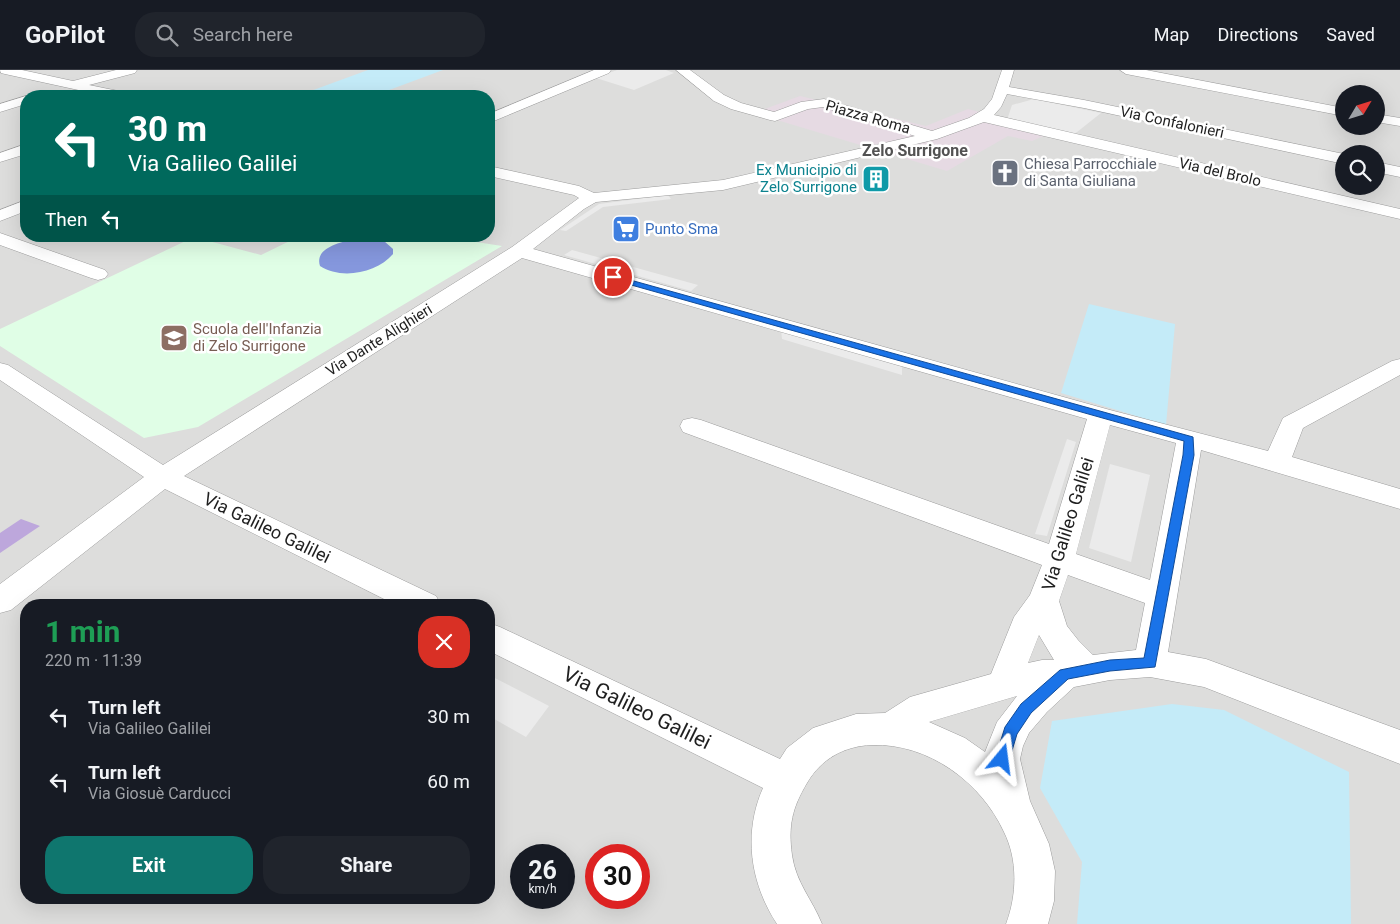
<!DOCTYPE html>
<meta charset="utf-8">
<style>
:root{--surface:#171b24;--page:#20242c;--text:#f1f3f6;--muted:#9ea1a6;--line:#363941;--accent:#0f766e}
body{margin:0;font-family:Roboto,sans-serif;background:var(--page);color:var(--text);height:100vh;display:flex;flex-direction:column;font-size:19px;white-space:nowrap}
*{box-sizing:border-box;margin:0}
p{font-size:16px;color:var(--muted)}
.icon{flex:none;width:28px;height:28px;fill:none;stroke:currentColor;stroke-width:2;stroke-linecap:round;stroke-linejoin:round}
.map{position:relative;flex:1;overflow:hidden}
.details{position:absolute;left:20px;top:529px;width:475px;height:305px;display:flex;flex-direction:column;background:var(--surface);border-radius:20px;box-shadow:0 5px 20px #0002}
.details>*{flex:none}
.top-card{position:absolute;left:20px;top:20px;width:475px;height:152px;border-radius:20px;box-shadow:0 5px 20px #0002;background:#00695c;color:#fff;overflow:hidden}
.needle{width:32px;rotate:52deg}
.buttons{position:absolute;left:1335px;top:15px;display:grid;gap:10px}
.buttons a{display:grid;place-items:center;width:50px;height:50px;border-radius:50%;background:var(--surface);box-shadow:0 5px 20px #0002;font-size:25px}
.speed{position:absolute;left:510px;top:774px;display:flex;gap:10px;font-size:25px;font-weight:700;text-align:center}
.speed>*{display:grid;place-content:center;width:65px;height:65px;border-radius:50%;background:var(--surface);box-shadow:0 5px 20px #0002;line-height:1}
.speed small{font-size:12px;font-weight:400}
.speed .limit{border:8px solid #d22;background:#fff;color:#111}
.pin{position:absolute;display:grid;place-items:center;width:42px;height:42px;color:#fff;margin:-21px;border:2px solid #fff;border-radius:50%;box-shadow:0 1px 5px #0007}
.me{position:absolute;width:55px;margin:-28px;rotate:16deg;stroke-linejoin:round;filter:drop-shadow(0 0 4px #0008)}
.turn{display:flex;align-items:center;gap:18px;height:105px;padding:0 25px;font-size:22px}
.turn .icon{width:65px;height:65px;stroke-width:2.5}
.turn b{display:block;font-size:35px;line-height:42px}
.then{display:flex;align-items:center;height:48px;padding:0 25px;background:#0003;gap:10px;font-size:19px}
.round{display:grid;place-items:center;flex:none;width:52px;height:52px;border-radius:20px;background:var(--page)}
.headline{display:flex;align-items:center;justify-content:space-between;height:85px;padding:0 25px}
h1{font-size:30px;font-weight:700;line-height:38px;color:#1e9e55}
.primary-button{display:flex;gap:10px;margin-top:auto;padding:10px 25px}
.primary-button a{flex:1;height:58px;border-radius:20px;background:var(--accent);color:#fff;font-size:20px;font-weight:700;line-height:58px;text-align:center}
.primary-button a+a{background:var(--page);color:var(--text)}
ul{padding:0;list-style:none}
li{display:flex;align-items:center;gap:15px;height:65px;padding:0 25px}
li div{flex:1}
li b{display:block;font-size:19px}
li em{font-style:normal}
header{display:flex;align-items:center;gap:30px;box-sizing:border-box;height:70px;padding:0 25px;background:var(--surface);border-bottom:1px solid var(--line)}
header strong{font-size:24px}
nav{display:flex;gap:28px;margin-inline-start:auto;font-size:18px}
.search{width:350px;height:45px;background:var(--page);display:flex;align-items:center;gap:12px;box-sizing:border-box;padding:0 18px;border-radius:20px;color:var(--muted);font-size:19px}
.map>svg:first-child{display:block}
.residential{fill:#dddddc;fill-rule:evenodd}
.education{fill:#e0fee6}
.park{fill:#c4ebf8}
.pitch{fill:#8597dd}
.parking{fill:#ebebeb}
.plaza{fill:#e6dae3}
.water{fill:#bda7dc}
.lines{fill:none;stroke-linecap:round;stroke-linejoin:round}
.minor-casing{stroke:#9c9c9c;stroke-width:1}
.minor{fill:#fff;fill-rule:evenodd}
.route{fill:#1a73e8;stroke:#114b97}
.labels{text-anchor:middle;stroke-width:5;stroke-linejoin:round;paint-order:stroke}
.far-street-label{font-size:15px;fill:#1f1f1f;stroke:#fff}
.far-worship-label{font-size:15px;fill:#5b616d;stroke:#fff;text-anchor:start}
.far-culture-label{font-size:15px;fill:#0d838f;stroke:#fff;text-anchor:end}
.far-shop-label{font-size:15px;fill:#366cbe;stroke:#fff;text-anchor:start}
.far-education-label{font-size:15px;fill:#785e54;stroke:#fff;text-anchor:start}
.far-quarter-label{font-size:16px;font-weight:bold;fill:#525252;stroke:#fff}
.street-label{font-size:18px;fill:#1f1f1f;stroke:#fff}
.near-street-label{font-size:21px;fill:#1f1f1f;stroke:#fff}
</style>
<header>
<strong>GoPilot</strong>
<div class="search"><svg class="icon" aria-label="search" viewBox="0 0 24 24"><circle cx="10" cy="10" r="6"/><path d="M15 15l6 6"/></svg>Search here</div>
<nav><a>Map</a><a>Directions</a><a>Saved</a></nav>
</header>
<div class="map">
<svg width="1400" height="854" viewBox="0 0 1400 854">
<rect width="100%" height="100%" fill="#e7f0e6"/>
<path class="residential" d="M0 0H1400V854H0ZM1344 24H1376V56H1344ZM26 26H489V166H26ZM1344 84H1376V116H1344ZM26 535H489V828H26ZM521 785H564V828H521ZM596 785H639V828H596Z"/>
<path class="education" d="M300 166H438L502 176 198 357 144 368 0 276V259L194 167 261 185Z"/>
<path class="park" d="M368 0H443L373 26H297Z
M1089 234 1175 254 1166 355 1061 323Z
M1172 634 1224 640 1349 702 1351 854H1077L1082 792 1040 718 1052 651Z"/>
<path class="pitch" d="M354 169 384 171 393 179V184C377 203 341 210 320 196 314 178 341 172 354 169Z"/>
<path class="parking" d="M617 0H666L674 3 634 20 596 8Z
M1034 29 1101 43 1072 66 1007 50 1012 35Z
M668 125 671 129 603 137 566 161 560 160 599 134Z
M572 180 698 215 691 221 564 185Z
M781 260 902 295V305L782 269Z
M1067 369 1076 372 1047 466 1035 464Z
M1110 394 1150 405 1131 492 1089 478Z
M489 605 549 636 526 667 489 646Z"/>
<path class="plaza" d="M800 26 926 56 968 39 1055 61 1032 71 1008 66 947 101 754 43Z"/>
<path class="water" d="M21 449 40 456 0 483V463Z"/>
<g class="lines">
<defs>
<path id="minor" d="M0 0H22L73 11 116 0H137L135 3 89 15 128 23 130 26H106L5 4 1 3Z
M594 0H611L609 3 489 53V44Z
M676 0H690L724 25 741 33 774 42 801 32 824 29 932 61 969 48 984 39 992 29 1002 0H1014L1009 17 1084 30 1344 84V94L1084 38 1007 24 1001 37 994 45 1400 139V149L984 52 937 69 723 120 596 132 584 139 533 179 1110 340 1268 381 1283 348 1392 291 1400 289V305L1303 358 1292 387 1400 419V439L1201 380 1168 582 1206 589 1400 660V694L1204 617 1150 607 1110 610 1074 617 1047 642 1029 663 1023 676 1020 689 1030 731 1049 774 1055 801 1054 831 1048 854H1006C1017 825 1018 790 1004 762 981 712 928 673 872 675 844 676 821 689 807 713 792 738 788 756 792 785 796 813 812 829 822 854H777C750 813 743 763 763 718L489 581V553L500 557 780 689 787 678 813 658 856 644 885 643 910 627 991 604 1014 547 1030 525 1042 495 683 362 680 356 683 350 692 348 701 350 1049 474 1087 349 522 188 184 406 436 526 441 535H396L165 419 11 540 0 543V514L144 407 0 310V293L8 295 163 395 512 177 579 128 574 125 489 106V96L579 116 594 123 723 110 915 66 823 37 808 39 775 51 770 50 731 39 714 31ZM1110 355 1176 373 1150 510 1076 484ZM1068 505 1145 533 1136 580 1093 585 1078 570 1067 556 1059 531ZM1039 565 1054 590H1042L1028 593ZM1017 626 997 652 985 682 965 668 929 652Z
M1120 0H1146L1344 38V46L1126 4Z
M26 26V34L0 42V34Z
M1376 44 1400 48V56L1376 52Z
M26 74V84L0 92V83Z
M1376 92 1400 97V107L1376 102Z
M26 130V141L0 151V140Z
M0 163 105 200 108 204 105 208 98 210 91 208 0 175Z"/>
</defs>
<use href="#minor" class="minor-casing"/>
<use href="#minor" class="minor"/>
</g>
<path class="route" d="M610 206H616L1193 367 1194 385 1155 597 1110 601 1068 609 1031 643 1017 664 1008 694 1002 696 997 694 995 689 1005 657 1021 634 1060 600 1110 590 1144 588 1183 385 1184 371 610 209Z"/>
<defs>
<symbol id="church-square" viewBox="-11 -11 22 22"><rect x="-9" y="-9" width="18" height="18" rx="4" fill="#6b7280" stroke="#fff"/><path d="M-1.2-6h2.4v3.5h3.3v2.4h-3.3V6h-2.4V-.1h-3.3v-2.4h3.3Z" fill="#fff"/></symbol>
<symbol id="building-square" viewBox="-11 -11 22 22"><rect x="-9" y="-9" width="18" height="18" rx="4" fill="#0f9aa8" stroke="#fff"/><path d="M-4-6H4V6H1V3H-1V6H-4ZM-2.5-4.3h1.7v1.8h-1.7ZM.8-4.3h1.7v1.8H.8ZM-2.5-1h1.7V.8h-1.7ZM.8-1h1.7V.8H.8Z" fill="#fff"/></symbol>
<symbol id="supermarket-square" viewBox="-11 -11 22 22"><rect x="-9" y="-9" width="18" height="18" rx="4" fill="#3f7fe0" stroke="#fff"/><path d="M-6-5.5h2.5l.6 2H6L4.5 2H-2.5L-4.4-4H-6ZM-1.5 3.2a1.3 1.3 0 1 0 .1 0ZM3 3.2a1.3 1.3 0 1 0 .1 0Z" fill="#fff"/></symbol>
<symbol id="school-square" viewBox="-11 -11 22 22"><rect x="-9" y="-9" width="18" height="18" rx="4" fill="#8d6e63" stroke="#fff"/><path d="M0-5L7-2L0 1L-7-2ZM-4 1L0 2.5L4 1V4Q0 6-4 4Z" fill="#fff"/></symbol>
</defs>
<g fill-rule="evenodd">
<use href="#church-square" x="989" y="87" width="32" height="32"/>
<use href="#building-square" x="860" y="93" width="32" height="32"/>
<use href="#supermarket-square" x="610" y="143" width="32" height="32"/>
<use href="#school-square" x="158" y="252" width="32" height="32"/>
</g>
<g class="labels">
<g class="far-street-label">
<text transform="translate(868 47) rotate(16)" y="5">Piazza Roma</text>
<text transform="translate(1172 52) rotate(12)" y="5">Via Confalonieri</text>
<text transform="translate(1220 102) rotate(13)" y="5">Via del Brolo</text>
<text transform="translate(379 270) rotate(-32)" y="5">Via Dante Alighieri</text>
</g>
<g class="far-worship-label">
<text x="1024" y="99">Chiesa Parrocchiale<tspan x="1024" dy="17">di Santa Giuliana</tspan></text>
</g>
<g class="far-culture-label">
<text x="857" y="105">Ex Municipio di<tspan x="857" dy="17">Zelo Surrigone</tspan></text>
</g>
<g class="far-shop-label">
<text x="645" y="164">Punto Sma</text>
</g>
<g class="far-education-label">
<text x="193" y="264">Scuola dell'Infanzia<tspan x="193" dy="17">di Zelo Surrigone</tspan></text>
</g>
<g class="far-quarter-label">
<text x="915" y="86">Zelo Surrigone</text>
</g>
<g class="street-label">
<text transform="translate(1068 454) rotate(-73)" y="6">Via Galileo Galilei</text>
<text transform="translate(267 458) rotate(26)" y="6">Via Galileo Galilei</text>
</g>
<g class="near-street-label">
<text transform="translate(637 638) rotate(26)" y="7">Via Galileo Galilei</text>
</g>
</g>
</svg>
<div class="buttons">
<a><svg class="needle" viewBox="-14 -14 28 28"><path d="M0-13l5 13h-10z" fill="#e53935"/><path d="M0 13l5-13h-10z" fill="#9ea1a6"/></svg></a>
<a><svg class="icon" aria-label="search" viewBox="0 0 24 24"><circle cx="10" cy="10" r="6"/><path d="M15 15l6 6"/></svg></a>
</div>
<div class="speed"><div>26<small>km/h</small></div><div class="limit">30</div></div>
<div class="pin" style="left:613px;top:207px;background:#d93025"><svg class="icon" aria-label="arrive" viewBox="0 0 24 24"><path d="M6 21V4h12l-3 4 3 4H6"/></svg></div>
<svg class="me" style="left:1002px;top:689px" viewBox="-20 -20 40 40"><path d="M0-17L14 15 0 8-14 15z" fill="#1a73e8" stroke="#fff" stroke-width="4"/></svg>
<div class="top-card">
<div class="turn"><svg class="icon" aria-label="left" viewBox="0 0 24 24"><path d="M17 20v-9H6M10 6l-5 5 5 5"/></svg><div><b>30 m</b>Via Galileo Galilei</div></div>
<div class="then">Then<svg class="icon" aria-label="left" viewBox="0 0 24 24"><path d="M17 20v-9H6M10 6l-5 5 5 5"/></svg></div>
</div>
<section class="details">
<div class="headline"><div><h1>1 min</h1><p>220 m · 11:39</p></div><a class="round" style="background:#d93025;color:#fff"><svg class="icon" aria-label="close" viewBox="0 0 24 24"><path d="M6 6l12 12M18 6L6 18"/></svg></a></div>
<ul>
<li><svg class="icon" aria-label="left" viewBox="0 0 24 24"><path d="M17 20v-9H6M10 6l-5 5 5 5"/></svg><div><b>Turn left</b><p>Via Galileo Galilei</p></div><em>30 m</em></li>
<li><svg class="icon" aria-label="left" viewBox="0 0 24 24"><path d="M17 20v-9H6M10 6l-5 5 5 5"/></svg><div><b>Turn left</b><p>Via Giosuè Carducci</p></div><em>60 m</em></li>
</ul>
<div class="primary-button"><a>Exit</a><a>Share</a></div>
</section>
</div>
